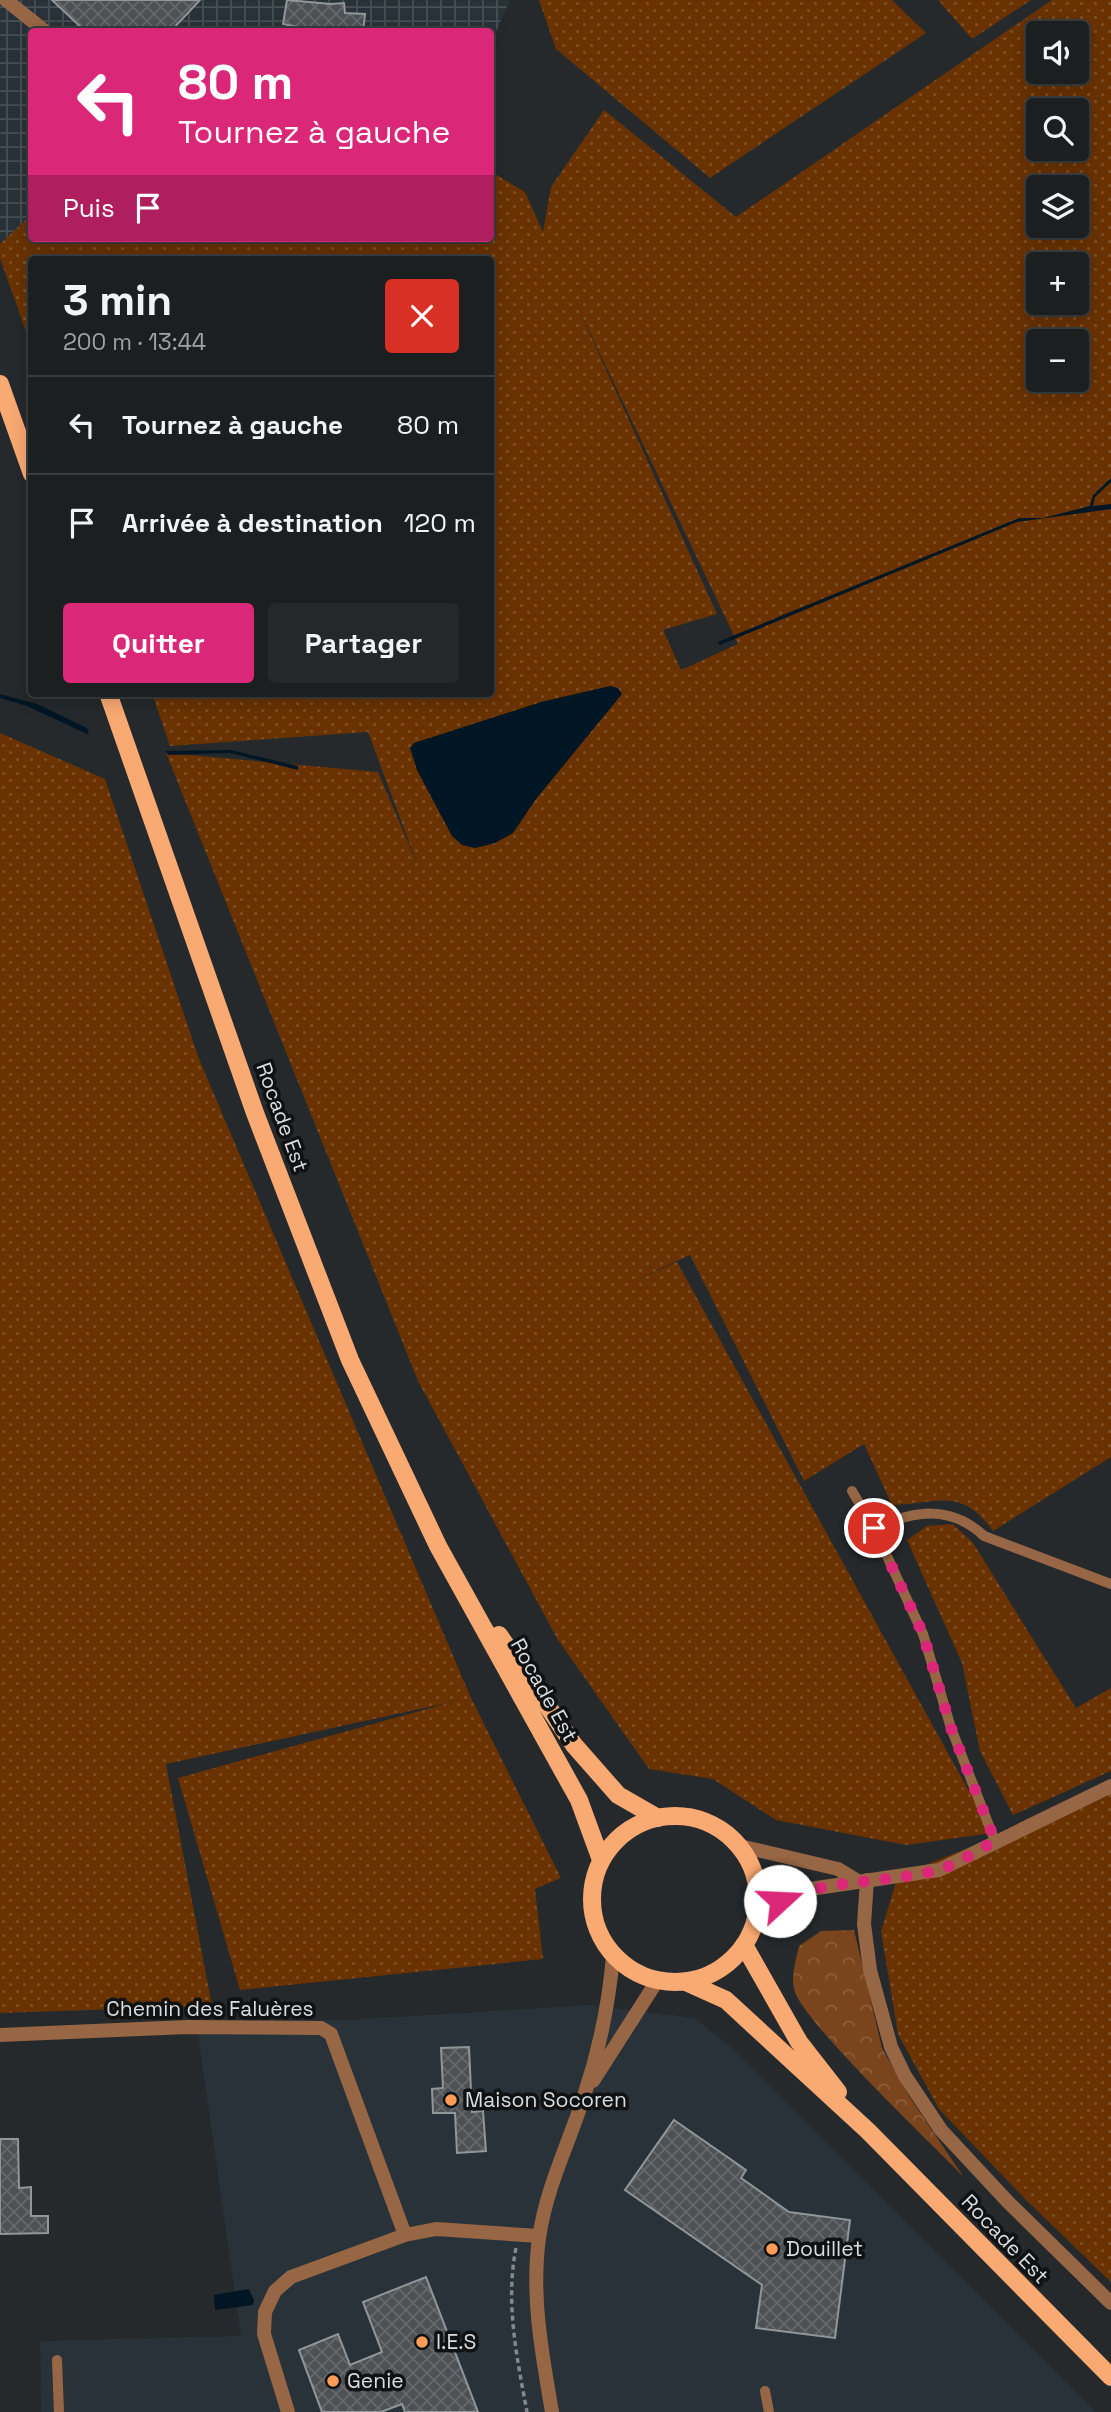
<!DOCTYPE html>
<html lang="fr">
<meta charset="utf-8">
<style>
:root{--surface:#1c1f20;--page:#252729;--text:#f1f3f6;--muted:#a0a2a5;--line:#3a3d3e;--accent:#db2777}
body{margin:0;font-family:"Space Grotesk",sans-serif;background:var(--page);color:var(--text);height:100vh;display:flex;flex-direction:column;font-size:26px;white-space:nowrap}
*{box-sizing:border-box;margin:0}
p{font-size:23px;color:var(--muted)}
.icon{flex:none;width:38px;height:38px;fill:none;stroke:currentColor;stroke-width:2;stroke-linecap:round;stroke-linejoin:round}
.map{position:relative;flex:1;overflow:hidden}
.side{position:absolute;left:28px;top:256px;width:466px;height:441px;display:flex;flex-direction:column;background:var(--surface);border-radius:7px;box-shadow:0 4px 18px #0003,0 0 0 2px var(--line)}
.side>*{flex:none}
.top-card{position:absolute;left:28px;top:28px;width:466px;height:214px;border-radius:7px;box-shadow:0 4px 18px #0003,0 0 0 2px var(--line);background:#db2777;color:#fff;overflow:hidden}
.controls{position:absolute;left:1026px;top:21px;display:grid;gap:14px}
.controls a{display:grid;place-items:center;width:63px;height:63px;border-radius:7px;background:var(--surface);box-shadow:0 4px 18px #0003,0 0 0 2px var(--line);font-size:35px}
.pin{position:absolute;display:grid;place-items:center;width:60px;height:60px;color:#fff;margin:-30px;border:4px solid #fff;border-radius:50%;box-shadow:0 2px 7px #0007}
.me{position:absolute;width:77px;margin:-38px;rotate:70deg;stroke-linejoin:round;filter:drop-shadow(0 0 5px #0008)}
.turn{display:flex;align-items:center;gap:24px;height:147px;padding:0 35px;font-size:32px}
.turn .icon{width:91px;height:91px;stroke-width:2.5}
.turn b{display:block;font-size:49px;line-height:60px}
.then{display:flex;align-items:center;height:66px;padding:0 35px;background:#0003;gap:14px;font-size:26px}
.round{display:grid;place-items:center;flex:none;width:74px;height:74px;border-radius:7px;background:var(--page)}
.head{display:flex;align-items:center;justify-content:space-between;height:119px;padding:0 35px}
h1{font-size:42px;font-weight:800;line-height:52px}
.cta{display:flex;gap:14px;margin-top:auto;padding:14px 35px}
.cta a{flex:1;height:80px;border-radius:7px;background:var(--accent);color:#fff;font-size:28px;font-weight:800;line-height:80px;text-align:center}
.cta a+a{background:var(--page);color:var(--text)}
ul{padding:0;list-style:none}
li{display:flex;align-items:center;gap:21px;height:98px;padding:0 35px;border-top:2px solid var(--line)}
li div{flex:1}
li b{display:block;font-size:26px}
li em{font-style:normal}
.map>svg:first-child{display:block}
.built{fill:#283238}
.industrial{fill:url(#industrial-grid)}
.grass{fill:url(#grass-dots);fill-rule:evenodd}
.forest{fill:url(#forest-crowns)}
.water{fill:#001624}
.building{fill:url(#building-cross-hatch);stroke:#919699;stroke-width:2}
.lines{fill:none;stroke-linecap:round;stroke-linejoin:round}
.path{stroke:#85888a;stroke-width:3.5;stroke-dasharray:5 3.5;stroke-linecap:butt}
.service{stroke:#976645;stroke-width:10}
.minor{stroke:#976645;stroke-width:14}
.tertiary{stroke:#976645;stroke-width:14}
.primary{stroke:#f9a972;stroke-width:18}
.route{stroke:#db2777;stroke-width:12;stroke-dasharray:0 21.6}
.poi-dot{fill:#fd9c57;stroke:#0f1112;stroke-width:2.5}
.labels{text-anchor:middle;stroke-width:7;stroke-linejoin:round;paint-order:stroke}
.street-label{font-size:21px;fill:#dadcde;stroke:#0f1112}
.poi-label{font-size:21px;fill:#dadcde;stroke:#0f1112;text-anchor:start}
</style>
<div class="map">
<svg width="1111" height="2412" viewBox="0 0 1111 2412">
<defs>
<pattern id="industrial-grid" width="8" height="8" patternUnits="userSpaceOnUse" patternTransform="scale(1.75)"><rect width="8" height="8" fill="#283238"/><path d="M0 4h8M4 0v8" fill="none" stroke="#474f54"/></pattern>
<pattern id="grass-dots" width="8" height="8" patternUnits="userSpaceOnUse" patternTransform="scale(1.75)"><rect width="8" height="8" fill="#693200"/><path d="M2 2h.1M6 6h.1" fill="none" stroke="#7e4f25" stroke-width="1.8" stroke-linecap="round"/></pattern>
<pattern id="forest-crowns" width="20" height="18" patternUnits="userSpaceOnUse" patternTransform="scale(1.75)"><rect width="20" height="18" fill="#7a441c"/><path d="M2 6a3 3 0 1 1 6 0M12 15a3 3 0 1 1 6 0" fill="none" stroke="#8c5e3d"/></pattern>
<pattern id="building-cross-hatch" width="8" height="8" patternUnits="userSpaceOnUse" patternTransform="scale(1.75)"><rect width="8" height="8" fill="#4d5154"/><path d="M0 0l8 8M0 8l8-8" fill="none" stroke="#66696c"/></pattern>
</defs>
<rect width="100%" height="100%" fill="#25292b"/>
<path class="built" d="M590 2005 694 2018 734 2049 1096 2412H41L40 2341 241 2336 196 2021 346 2020Z"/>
<path class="industrial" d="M0 0H510L490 45V32H32L31 215 0 244Z"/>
<path class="grass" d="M539 0H892L926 33 710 178 556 49Z
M938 0H1031L972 39Z
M1052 0H1111V1457L993 1531C961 1487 940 1503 892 1505L864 1444 804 1481 690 1255 636 1280 677 1262 992 1833 906 1845 776 1820 713 1779 649 1769 558 1640 418 1381 166 753 378 772 418 866 368 732 170 746 152 693H490V259H32L31 346 0 258V244L31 215 32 238H490V171L525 192 543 232 551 187 604 110 736 217ZM1038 33H1076V72H1038ZM1038 110H1076V149H1038ZM1038 187H1076V226H1038ZM1038 264H1076V303H1038ZM574 299 738 644 681 670 663 630 717 614ZM1038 341H1076V380H1038Z
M0 733 105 779 199 1059 471 1698 561 1878 535 1889 543 1959 240 1990 178 1778 452 1702 166 1764 212 2006 0 2013Z
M953 1524 973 1543 1076 1708 1111 1688V1771L1013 1815 980 1751 962 1663 907 1540 927 1526Z
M1111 1791V2282L1026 2200 939 2109 898 2034 881 1931 898 1876Z"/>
<path class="forest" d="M854 1930 882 2048 909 2096 963 2176C935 2147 799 2018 794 1989 791 1975 796 1960 799 1946L821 1931Z"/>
<path class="water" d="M1111 478V482L1095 497 1093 506 1111 504V509L1017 522 720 645 718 642 1019 518H1043L1090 506 1093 495Z
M610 686 618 688 622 694 536 799 513 833 495 843 475 848 462 845 452 836 417 770 410 748 414 743 541 702Z
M0 694 37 704 87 728 89 735 27 706 0 698Z
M231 750 298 766V770L230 753 168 755 166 751Z
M249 2289 254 2300 253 2305 215 2310 214 2295Z"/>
<path class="building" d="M52 0H200L170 32H86Z
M287 0 331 4 344 3 345 13 365 14 363 32H323L283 24Z
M469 2047 472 2112 483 2111 486 2151 457 2153 455 2113H433L432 2089 443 2088 441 2048Z
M674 2120 746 2170 741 2178 789 2212 850 2220 835 2338 756 2328 762 2285 625 2190Z
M0 2139H18L19 2188 31 2187V2216H48V2233L0 2234Z
M426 2277 478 2412H405L402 2404 381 2412H322L299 2350 338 2334 350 2365 382 2352 363 2302Z"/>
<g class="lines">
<path class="path" d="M516 2248C505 2303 517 2358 527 2412"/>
<path class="service" d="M852 1491 874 1528 923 1634 951 1728 995 1841
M874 1528C914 1511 950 1504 984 1536L1111 1584
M57 2360 59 2412
M765 2391 769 2412"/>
<path class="minor" d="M6 0 46 32
M867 1880 864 1924 870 1970 891 2047 905 2076 941 2130 1008 2202 1111 2303
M0 2035 187 2027 321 2028 331 2034 405 2235
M288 2412 264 2334 265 2312 275 2291 291 2277 405 2235 436 2229 539 2236"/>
<path class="tertiary" d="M740 1846 838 1869 856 1880
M758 1911 803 1890 939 1870 1111 1786
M593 2081 657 1981
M552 2412C542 2354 531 2296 539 2238 546 2188 569 2143 584 2096 599 2051 609 2002 613 1956"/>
<path class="primary" d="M0 384 32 474
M108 693 255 1113 350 1360 438 1546 579 1800 601 1860
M499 1635 574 1745 618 1795 658 1818
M592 1899a83 83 0 1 1 166 0a83 83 0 1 1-166 0Z
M744 1945 799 2042 838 2092
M686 1982 726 2000 868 2131 1111 2377"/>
</g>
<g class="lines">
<path class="route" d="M780 1901C830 1878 885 1884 938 1870 957 1865 977 1850 995 1841L951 1728 923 1634 874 1528"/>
</g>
<g class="poi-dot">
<circle cx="451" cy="2100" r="7"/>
<circle cx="772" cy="2249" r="7"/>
<circle cx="422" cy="2342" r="7"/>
<circle cx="333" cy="2381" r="7"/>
</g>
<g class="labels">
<g class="street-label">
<text transform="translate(282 1117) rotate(70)" y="7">Rocade Est</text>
<text transform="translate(544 1690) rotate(61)" y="7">Rocade Est</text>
<text x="210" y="2016">Chemin des Faluères</text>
<text transform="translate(1005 2239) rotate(46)" y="7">Rocade Est</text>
</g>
<g class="poi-label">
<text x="465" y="2107">Maison Socoren</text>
<text x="786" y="2256">Douillet</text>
<text x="436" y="2349">I.E.S</text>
<text x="347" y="2388">Genie</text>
</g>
</g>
</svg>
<div class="controls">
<a><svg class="icon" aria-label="sound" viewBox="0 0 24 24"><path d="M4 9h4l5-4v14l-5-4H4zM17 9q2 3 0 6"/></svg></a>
<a><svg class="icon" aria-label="search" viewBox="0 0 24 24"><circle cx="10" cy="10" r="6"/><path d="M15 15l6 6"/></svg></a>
<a><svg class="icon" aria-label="layers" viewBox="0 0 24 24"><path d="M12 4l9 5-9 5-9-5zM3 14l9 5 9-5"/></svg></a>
<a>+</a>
<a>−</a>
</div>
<div class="pin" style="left:874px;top:1528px;background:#d93025"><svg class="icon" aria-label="arrive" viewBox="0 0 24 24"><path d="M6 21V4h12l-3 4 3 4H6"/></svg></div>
<svg class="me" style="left:780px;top:1901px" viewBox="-20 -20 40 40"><circle r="19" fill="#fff"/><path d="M0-13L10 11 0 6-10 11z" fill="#db2777"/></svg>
<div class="top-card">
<div class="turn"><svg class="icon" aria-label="left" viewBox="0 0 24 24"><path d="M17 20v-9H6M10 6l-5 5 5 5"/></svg><div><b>80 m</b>Tournez à gauche</div></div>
<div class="then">Puis<svg class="icon" aria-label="arrive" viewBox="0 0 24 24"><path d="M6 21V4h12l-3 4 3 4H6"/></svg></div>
</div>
<section class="side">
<div class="head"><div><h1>3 min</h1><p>200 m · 13:44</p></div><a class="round" style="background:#d93025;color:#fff"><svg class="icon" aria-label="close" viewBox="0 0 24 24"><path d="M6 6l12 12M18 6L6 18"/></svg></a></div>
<ul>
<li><svg class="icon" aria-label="left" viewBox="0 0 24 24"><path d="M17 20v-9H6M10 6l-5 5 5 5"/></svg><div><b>Tournez à gauche</b></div><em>80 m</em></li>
<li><svg class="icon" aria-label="arrive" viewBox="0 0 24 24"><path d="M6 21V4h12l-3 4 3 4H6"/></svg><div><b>Arrivée à destination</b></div><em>120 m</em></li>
</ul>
<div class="cta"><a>Quitter</a><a>Partager</a></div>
</section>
</div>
